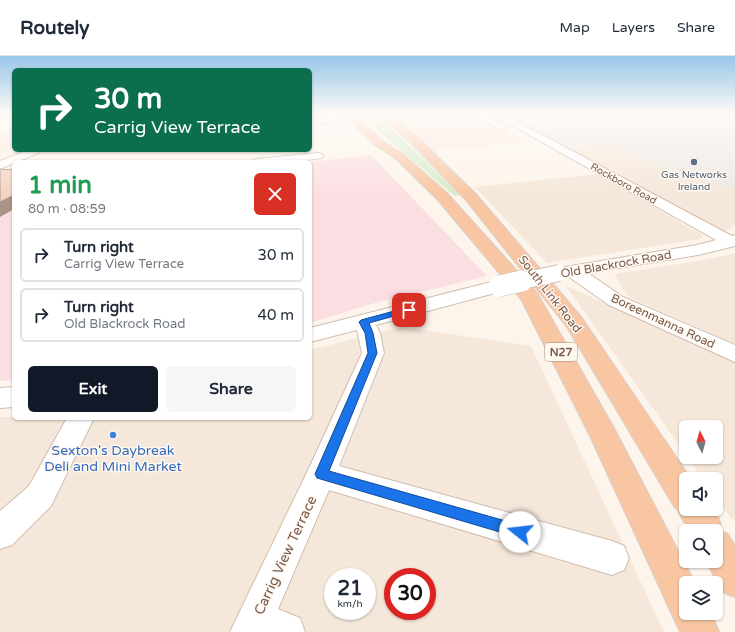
<!DOCTYPE html>
<meta charset="utf-8">
<style>
:root{--surface:#fff;--page:#f6f6f7;--text:#1f2937;--muted:#747a83;--line:#e0e1e3;--accent:#111827}
body{margin:0;font-family:"Varela Round",sans-serif;background:var(--page);color:var(--text);height:100vh;display:flex;flex-direction:column;font-size:15px;white-space:nowrap}
*{box-sizing:border-box;margin:0}
p{font-size:13px;color:var(--muted)}
.icon{flex:none;width:22px;height:22px;fill:none;stroke:currentColor;stroke-width:2;stroke-linecap:round;stroke-linejoin:round}
.map{position:relative;flex:1;overflow:hidden}
.sheet{position:absolute;left:12px;top:104px;width:300px;height:260px;display:flex;flex-direction:column;background:var(--surface);border-radius:6px;box-shadow:0 1px 3px #0004}
.sheet>*{flex:none}
.banner{position:absolute;left:12px;top:12px;width:300px;height:84px;border-radius:6px;box-shadow:0 1px 3px #0004;background:#0b6e4f;color:#fff;overflow:hidden}
.needle{width:26px;rotate:354deg}
.controls{position:absolute;left:679px;top:364px;display:grid;gap:8px}
.controls a{display:grid;place-items:center;width:44px;height:44px;border-radius:6px;background:var(--surface);box-shadow:0 1px 3px #0004;font-size:20px}
.speed{position:absolute;left:324px;top:512px;display:flex;gap:8px;font-size:20px;font-weight:700;text-align:center}
.speed>*{display:grid;place-content:center;width:52px;height:52px;border-radius:50%;background:var(--surface);box-shadow:0 1px 3px #0004;line-height:1}
.speed small{font-size:10px;font-weight:400}
.speed .limit{border:6px solid #d22;background:#fff;color:#111}
.pin{position:absolute;display:grid;place-items:center;width:34px;height:34px;color:#fff;margin:-17px;border-radius:8px;box-shadow:0 2px 6px #0006}
.me{position:absolute;width:44px;margin:-22px;rotate:286deg;stroke-linejoin:round;filter:drop-shadow(0 0 3px #0008)}
.turn{display:flex;align-items:center;gap:14px;height:84px;padding:0 16px;font-size:18px}
.turn .icon{width:52px;height:52px;stroke-width:2.5}
.turn b{display:block;font-size:28px;line-height:34px}
.round{display:grid;place-items:center;flex:none;width:42px;height:42px;border-radius:6px;background:var(--page)}
.summary{display:flex;align-items:center;justify-content:space-between;height:68px;padding:0 16px}
h1{font-size:24px;font-weight:800;line-height:30px;color:#1e9e55}
.cta{display:flex;gap:8px;margin-top:auto;padding:8px 16px}
.cta a{flex:1;height:46px;border-radius:6px;background:var(--accent);color:#fff;font-size:16px;font-weight:800;line-height:46px;text-align:center}
.cta a+a{background:var(--page);color:var(--text)}
ul{padding:0;list-style:none}
li{display:flex;align-items:center;gap:12px;height:54px;margin:0 8px 6px;padding:0 8px;border:2px solid var(--line);border-radius:6px}
li div{flex:1}
li b{display:block;font-size:15px}
li em{font-style:normal}
header{display:flex;align-items:center;gap:24px;box-sizing:border-box;height:56px;padding:0 20px;background:var(--surface);border-bottom:1px solid var(--line)}
header strong{font-size:19px}
nav{display:flex;gap:22px;margin-inline-start:auto;font-size:14px}
.map>svg:first-child{display:block}
.residential{fill:#f5e7d9;fill-rule:evenodd}
.commercial{fill:#fde7df}
.industrial{fill:#eee8e3}
.medical{fill:#fbdee2}
.green{fill:#d7ebc8}
.lines{fill:none;stroke-linecap:round;stroke-linejoin:round}
.minor-casing{stroke:#d0bdaf;stroke-width:2}
.secondary-casing{stroke:#d5bfaf;stroke-width:2}
.trunk-casing{stroke:#d9d1cd;stroke-width:2}
.minor{fill:#fff;fill-rule:evenodd}
.secondary{fill:#fff;fill-rule:evenodd}
.trunk{fill:#f8c6a3;fill-rule:evenodd}
.minor-bridge-far1-casing{stroke:#d0bdaf;stroke-width:18;stroke-linecap:butt}
.minor-bridge-casing{stroke:#d0bdaf;stroke-width:22;stroke-linecap:butt}
.minor-bridge-far1{stroke:#fff;stroke-width:16}
.minor-bridge{stroke:#fff;stroke-width:21}
.shaded-wall{fill:#a99488}
.building{fill:#f2d4c2;stroke:#a99488}
.route{fill:#1a73e8;stroke:#114b97}
.service-dot{fill:#5c6f8a;stroke:#fff9f1;stroke-width:1.5}
.shop-dot{fill:#3f7fe0;stroke:#fff9f1;stroke-width:1.5}
.labels{text-anchor:middle;stroke-width:3;stroke-linejoin:round;paint-order:stroke}
.far-service-label{font-size:10px;fill:#4e5e75;stroke:#fff9f1}
.far-street-label{font-size:10px;fill:#795b4d;stroke:#fff9f1}
.shield{fill:#fff9f1;stroke:#a18a7e;stroke-width:1}
.shield-label{font-size:11px;font-weight:bold;fill:#795b4d}
.street-label{font-size:12px;fill:#795b4d;stroke:#fff9f1}
.near-shop-label{font-size:14px;fill:#366cbe;stroke:#fff9f1}
.near-street-label{font-size:14px;fill:#795b4d;stroke:#fff9f1}
</style>
<header>
<strong>Routely</strong>
<nav><a>Map</a><a>Layers</a><a>Share</a></nav>
</header>
<div class="map">
<svg width="735" height="576" viewBox="0 0 735 576">
<rect width="100%" height="100%" fill="#fdf5eb"/>
<path class="residential" d="M614 88 686 122 701 121 735 135V169L724 176 563 92Z
M597 118 704 180 699 183 547 207 475 131Z
M735 197V288L631 242 622 233 615 218 705 204Z
M566 230 735 303V465L730 461 716 442V423H703L687 401H716V371H686V399Z
M402 271 531 290 664 576H0V361L310 362V294ZM333 521H367V555H333ZM393 521H427V555H393Z"/>
<path class="commercial" d="M383 58H476L528 86 424 95Z
M14 72V91L0 97V79L12 75 8 74Z"/>
<path class="industrial" d="M498 58H735V135L701 121 686 122 614 88 565 91 518 67Z"/>
<path class="medical" d="M371 99 487 220 371 248 310 267V106Z
M0 136 14 137V324L0 325Z"/>
<path class="green" d="M358 58H372L389 70 460 139 455 140Z"/>
<g class="lines">
<defs>
<path id="minor" d="M472 58H483L506 71 504 73H498Z
M492 58H503L732 180 735 179V190L698 199 588 217 623 241 735 289V306L609 249 569 221 559 220 556 216 559 212 697 189 716 184Z
M339 60 342 61V65L310 69V63Z
M318 97 322 98 324 100 322 102 291 106H250L256 103Z
M499 224 506 226 508 230 506 234 376 269 380 277 384 297 339 410 612 485 624 490 629 502 624 514 612 519 329 434 278 553 300 562 305 576H230L311 408 362 297 357 274 310 286V272Z
M14 331V351L0 352V332Z
M67 362H94L51 450 12 489 0 493V455L29 430Z"/>
<path id="secondary" d="M27 94H41L40 96 0 113V105Z"/>
<path id="trunk" d="M343 58H352L383 85 404 99 447 137 537 237 614 372 695 527H686V557H711L719 576H680L590 380 521 243 437 143 396 103 375 89Z
M378 58H388L418 82 475 137 560 236 582 262 691 423H686V453H712L719 463 723 476 728 478 735 490V541L722 536 706 505H716V475H689L677 453 675 452 567 271 465 143 410 86Z"/>
</defs>
<use href="#minor" class="minor-casing"/>
<use href="#secondary" class="secondary-casing"/>
<use href="#trunk" class="trunk-casing"/>
<use href="#minor" class="minor"/>
<use href="#secondary" class="secondary"/>
<use href="#trunk" class="trunk"/>
<defs>
<path id="minor-bridge-far1" d="M518 226 559 217"/>
<path id="minor-bridge" d="M499 230 522 225"/>
</defs>
<use href="#minor-bridge-far1" class="minor-bridge-far1-casing"/>
<use href="#minor-bridge" class="minor-bridge-casing"/>
<use href="#minor-bridge-far1" class="minor-bridge-far1"/>
<use href="#minor-bridge" class="minor-bridge"/>
</g>
<path class="shaded-wall" d="M0 58H14V59L0 64Z
M14 139V153L0 161V146Z"/>
<path class="building" d="M0 113 14 114V139L0 146Z"/>
<linearGradient id="sky" x2="0" y2="1"><stop stop-color="#97c7e8"/><stop offset="0.42" stop-color="#fefaf6"/><stop offset="1" stop-color="#fefaf6" stop-opacity="0"/></linearGradient>
<rect width="735" height="139" fill="url(#sky)"/>
<path class="route" d="M409 251 413 254 412 255 369 267 373 277 377 297 329 415 520 469 524 471 526 476 524 480 520 482 317 422 315 418 368 297 365 277 359 266 361 264Z"/>
<circle class="service-dot" cx="694" cy="106" r="4"/>
<circle class="shop-dot" cx="113" cy="379" r="4"/>
<g class="labels">
<g class="far-service-label">
<text x="694" y="122">Gas Networks<tspan x="694" dy="12">Ireland</tspan></text>
</g>
<g class="far-street-label">
<text transform="translate(624 127) rotate(29)" y="4">Rockboro Road</text>
</g>
<rect class="shield" x="545" y="287" width="32" height="18" rx="3"/>
<g class="shield-label">
<text x="561" y="300">N27</text>
</g>
<g class="street-label">
<text transform="translate(616 208) rotate(-10)" y="4">Old Blackrock Road</text>
<text transform="translate(550 238) rotate(52)" y="4">South Link Road</text>
<text transform="translate(663 265) rotate(25)" y="4">Boreenmanna Road</text>
</g>
<g class="near-shop-label">
<text x="113" y="399">Sexton's Daybreak<tspan x="113" dy="16">Deli and Mini Market</tspan></text>
</g>
<g class="near-street-label">
<text transform="translate(285 499) rotate(-65)" y="5">Carrig View Terrace</text>
</g>
</g>
</svg>
<div class="controls">
<a><svg class="needle" viewBox="-14 -14 28 28"><path d="M0-13l5 13h-10z" fill="#e53935"/><path d="M0 13l5-13h-10z" fill="#747a83"/></svg></a>
<a><svg class="icon" aria-label="sound" viewBox="0 0 24 24"><path d="M4 9h4l5-4v14l-5-4H4zM17 9q2 3 0 6"/></svg></a>
<a><svg class="icon" aria-label="search" viewBox="0 0 24 24"><circle cx="10" cy="10" r="6"/><path d="M15 15l6 6"/></svg></a>
<a><svg class="icon" aria-label="layers" viewBox="0 0 24 24"><path d="M12 4l9 5-9 5-9-5zM3 14l9 5 9-5"/></svg></a>
</div>
<div class="speed"><div>21<small>km/h</small></div><div class="limit">30</div></div>
<div class="pin" style="left:409px;top:254px;background:#d93025"><svg class="icon" aria-label="arrive" viewBox="0 0 24 24"><path d="M6 21V4h12l-3 4 3 4H6"/></svg></div>
<svg class="me" style="left:520px;top:476px" viewBox="-20 -20 40 40"><circle r="19" fill="#fff"/><path d="M0-13L10 11 0 6-10 11z" fill="#1a73e8"/></svg>
<div class="banner">
<div class="turn"><svg class="icon" aria-label="right" viewBox="0 0 24 24"><path d="M7 20v-9h11M14 6l5 5-5 5"/></svg><div><b>30 m</b>Carrig View Terrace</div></div>
</div>
<section class="sheet">
<div class="summary"><div><h1>1 min</h1><p>80 m · 08:59</p></div><a class="round" style="background:#d93025;color:#fff"><svg class="icon" aria-label="close" viewBox="0 0 24 24"><path d="M6 6l12 12M18 6L6 18"/></svg></a></div>
<ul>
<li><svg class="icon" aria-label="right" viewBox="0 0 24 24"><path d="M7 20v-9h11M14 6l5 5-5 5"/></svg><div><b>Turn right</b><p>Carrig View Terrace</p></div><em>30 m</em></li>
<li><svg class="icon" aria-label="right" viewBox="0 0 24 24"><path d="M7 20v-9h11M14 6l5 5-5 5"/></svg><div><b>Turn right</b><p>Old Blackrock Road</p></div><em>40 m</em></li>
</ul>
<div class="cta"><a>Exit</a><a>Share</a></div>
</section>
</div>
